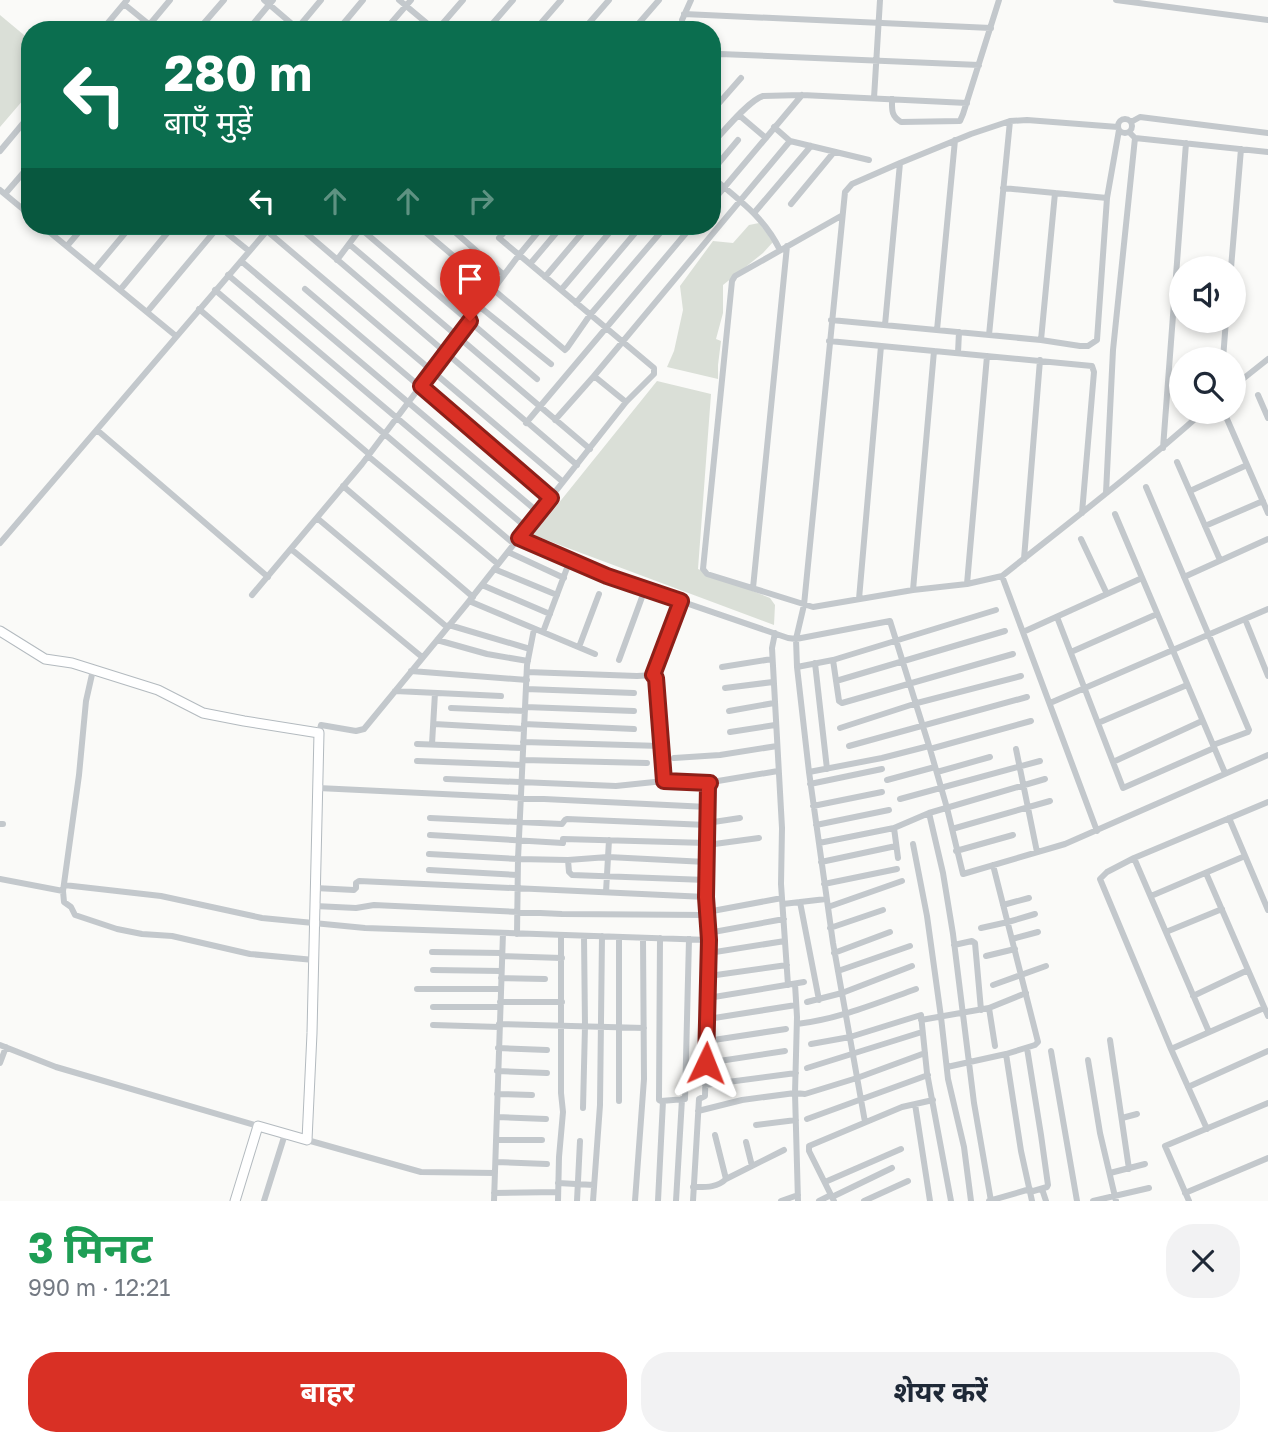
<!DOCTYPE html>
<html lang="hi">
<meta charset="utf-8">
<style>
:root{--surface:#fff;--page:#f2f2f3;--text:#1f2937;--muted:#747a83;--accent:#d93025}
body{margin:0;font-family:"Golos Text","Noto Sans Devanagari",sans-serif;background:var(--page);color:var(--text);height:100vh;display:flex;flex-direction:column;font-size:26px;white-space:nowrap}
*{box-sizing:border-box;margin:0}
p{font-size:23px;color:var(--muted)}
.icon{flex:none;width:38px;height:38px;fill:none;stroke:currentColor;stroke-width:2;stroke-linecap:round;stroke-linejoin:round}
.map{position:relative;height:1201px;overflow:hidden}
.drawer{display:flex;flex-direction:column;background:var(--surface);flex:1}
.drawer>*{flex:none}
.banner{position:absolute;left:21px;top:21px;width:700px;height:214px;border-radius:28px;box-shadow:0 4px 10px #0003;background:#0b6e4f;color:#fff;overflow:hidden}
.controls{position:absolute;left:1169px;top:256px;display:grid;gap:14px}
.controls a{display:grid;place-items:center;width:77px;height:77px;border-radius:50%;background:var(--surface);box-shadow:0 4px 10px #0003;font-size:35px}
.pin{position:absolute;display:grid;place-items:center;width:60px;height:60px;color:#fff;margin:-72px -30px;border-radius:50% 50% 50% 0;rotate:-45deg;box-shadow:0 0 7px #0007}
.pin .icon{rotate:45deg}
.me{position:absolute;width:77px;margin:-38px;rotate:2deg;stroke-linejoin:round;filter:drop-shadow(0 0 5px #0008)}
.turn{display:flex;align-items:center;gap:24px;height:147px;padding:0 28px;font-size:32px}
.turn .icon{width:91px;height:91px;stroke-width:2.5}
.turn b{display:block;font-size:49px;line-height:60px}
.lanes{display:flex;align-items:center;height:66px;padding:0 28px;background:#0003;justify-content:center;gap:35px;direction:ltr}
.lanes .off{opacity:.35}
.round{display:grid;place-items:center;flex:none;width:74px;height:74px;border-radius:28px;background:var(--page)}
.overview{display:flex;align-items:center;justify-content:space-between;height:119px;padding:0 28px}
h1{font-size:42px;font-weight:700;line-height:52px;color:#1e9e55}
.action{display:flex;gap:14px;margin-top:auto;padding:14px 28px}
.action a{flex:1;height:80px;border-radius:28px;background:var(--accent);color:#fff;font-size:28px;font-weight:700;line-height:80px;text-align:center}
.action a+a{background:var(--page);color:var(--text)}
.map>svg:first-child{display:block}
.green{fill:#dadfd7}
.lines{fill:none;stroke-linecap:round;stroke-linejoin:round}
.secondary-casing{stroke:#b3babf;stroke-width:11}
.street{stroke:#c3c8cc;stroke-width:6}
.secondary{stroke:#fff;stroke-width:9}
.route-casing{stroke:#8d1f18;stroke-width:18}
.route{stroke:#d93025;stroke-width:12}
</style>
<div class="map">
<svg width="1268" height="1201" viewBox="0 0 1268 1201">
<rect width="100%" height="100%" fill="#fafaf8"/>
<path class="green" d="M0 15 30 40V92L0 127Z
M759 223 773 242 763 253 723 285V313L716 339 721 341 718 365V379L667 367 674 351 683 310 680 286 713 241 733 243 749 225Z
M657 381 711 394 698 569 770 598 775 605 774 625 533 535Z"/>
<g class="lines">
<defs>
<path id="secondary" d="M0 631 45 659 72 663 158 690 203 713 244 721 319 733 312 1033 307 1140 258 1126 235 1201"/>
</defs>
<use href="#secondary" class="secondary-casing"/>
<path class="street" d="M264 0 299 30
M399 0 435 30
M1116 0 1268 20
M124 4 156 30
M684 14 991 28
M102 30 127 0
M145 30 170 0
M198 30 224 0
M248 30 273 0
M296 30 321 0
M338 30 363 0
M385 30 411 0
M437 30 463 0
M487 30 513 0
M535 30 561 0
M583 30 609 0
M633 30 659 0
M683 30 682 20 691 0
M712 56 720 54 979 65
M874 98 880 0
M892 99C892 110 891 116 901 122L960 121 963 114 999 0
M712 111 741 78
M740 116 766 138
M1118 126a7 7 0 1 1 14 0a7 7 0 1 1-14 0Z
M1131 122 1140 117 1268 133
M774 127 790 141 869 160
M1135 138 1268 152
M712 144C723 132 749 100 763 96L802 95 967 103
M0 151 30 115
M712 171 738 140
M712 177C739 200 764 217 780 250
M1003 188 1107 198
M0 190 30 215
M5 194 30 165
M712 202 802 95
M791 204 834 152
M754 213 811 146
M841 216 735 276 732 281 703 569 707 574 813 607 913 590 967 584 1002 576C1070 522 1139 469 1204 411
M42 226 176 336
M218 226 249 251
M298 226 577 465
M418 226 565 350 567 348 590 315 666 226
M448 226 504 275
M361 229 537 379
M267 231 563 482
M349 244 590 449
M67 246 84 226
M337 260 361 228
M241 261 539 513
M530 264 562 226
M1231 268 1241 149
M95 269 131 226
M228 275 527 528
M545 277 588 226
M305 289 551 498
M120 290 173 226
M215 290 514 544
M561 290 615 226
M576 303 641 226
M480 307 551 364
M199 309 369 454
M147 312 219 226
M831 320 1041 340 1080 346H1088L1097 340 1107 198 1119 130
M885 325 900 163
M937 330 955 140
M989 335 1010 121
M1041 340 1055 193
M829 341 1092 366 1094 372 1082 513
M958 353 959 332
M1223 359 1226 320
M594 376 626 402
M1234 386 1268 359
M1258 395 1268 418
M1227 419 1268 513
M555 420 594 376 790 141
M526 423 692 226
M97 430 268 577
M1163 448 1186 143
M368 456 498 564
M1177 462 1220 560
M343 486 473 597
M1146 487 1249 730 1248 732 1213 745
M1190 491 1247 465
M1106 493 1113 350 1135 138 1129 132
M1115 514 1225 773
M317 518 447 627
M1205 526 1263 501
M519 538 607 576 788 638 796 639 890 621 930 749 947 808 963 874 1065 844 1268 755
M1081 539 1107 594
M0 543 271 226
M291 549 422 657
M508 552 564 578
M1024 559 1040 360
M494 569 557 595
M1002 576 1097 831
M1184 577 1268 539
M967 584 987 356
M482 585 550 614
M753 588 787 246
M913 590 934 351
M252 595 362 464 519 255 543 226
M859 599 881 346
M469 601 595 654
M1057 617 1123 788 1214 748
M1245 619 1268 676
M449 625 530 649
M543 632 570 560
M1023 632 1142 578
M775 633 772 648 782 828 781 884 788 985
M437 640 487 654 528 661
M579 647 599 594
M1071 652 1157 614
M619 660 645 589
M833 660 839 701 842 703 1013 654
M815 663 827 769
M722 667 772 659
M797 667 833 660 996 610
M93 670 86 701 79 775 63 891 64 902 71 907 75 915 117 929 142 934 172 936 250 954 314 960
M411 671 527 680
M527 672 637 676 654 675
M836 681 1005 631
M725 688 773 682
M526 689 634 693
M395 691 501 696
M1050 703 1268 609
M525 707 634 711
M451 708 525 711
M729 711 774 703
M1098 723 1187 685
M434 724 524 729
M524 724 634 729
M840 728 917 703 1021 676
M730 732 775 725
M319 733 321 725 356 731 364 729 466 605 626 402 654 374V368L499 238 510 226
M523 742 661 746
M417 744 523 748
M432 744 435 693
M849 746 1027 697
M930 749 1031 721
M1016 749 1037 852
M674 758 720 755 777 746
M523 760 647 763
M417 761 522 765
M1113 762 1202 721
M809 772 882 758 929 746
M937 772 990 757
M446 779 616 786 664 781 710 783
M887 780 935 767
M664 781 656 679 654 675 681 601
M810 784 882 769
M318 788 708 807
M900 799 1040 761
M813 806 882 792
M929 813 943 873 953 934 974 1103 991 1201
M430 818 562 824 565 820 567 819 707 825
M1229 818 1268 910
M707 823 740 818
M0 824H3
M816 825 889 810
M894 828 898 858
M952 829 1050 801
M430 835 563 843V839L707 843
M819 843 894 828 929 813 1045 779
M913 844 927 916 941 1017 948 1079 964 1147 971 1201
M707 845 759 838
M956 851 1013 835
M429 854 518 859 568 860 608 857 706 862
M1134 858 1209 1032
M568 860 569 872 572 875 706 880
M821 862 896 846
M429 870 517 875
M1206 873 1268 1016
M0 879 63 891
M824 884 897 869
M64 885 161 896 262 918 365 928 709 940
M315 888 354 890 356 888V883L359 881 706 897
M606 892 609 840
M1151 896 1245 856
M800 902 819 1000
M783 904 826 899
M1003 905 1029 898
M315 906 356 908 374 905 562 914 707 915
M828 907 902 881
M707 912 782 898
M830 928 883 910
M981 928 1008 922 1035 914
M1166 932 1222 909
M708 933 784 919
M517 934 518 859 527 665 534 629
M660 938 659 1100 661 1101 685 1099 689 939
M1012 939 1038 932
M954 945 972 941 975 943 981 1010
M432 952 502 953
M709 953 785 941
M834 953 890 932
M502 956 562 958
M986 956 1015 949
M433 970 501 971
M838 971 910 946
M709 976 787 965
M501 978 545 979
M795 984 797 1017 795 1093 798 1201
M993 985 1046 966
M417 989H501
M1193 996 1248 970
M708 998 804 982
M500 1002H562
M807 1002 842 993 912 966
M433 1007H500
M989 1008 995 1046
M708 1019 796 1005
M921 1020 989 1008 1026 993
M499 1024 644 1028
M797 1024C839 1019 877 1003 916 989
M433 1025 499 1027
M1110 1040 1129 1169
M707 1041 786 1029
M811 1044 850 1037 921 1015 927 1073 951 1201
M0 1045 56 1067 258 1126
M498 1048 547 1050
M1027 1048 1041 1135 1048 1185 1047 1187 1030 1192
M1171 1049 1264 1008
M1051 1051 1077 1201
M1006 1054 1021 1151 1032 1201
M1088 1060 1100 1133 1116 1201
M0 1063 6 1047
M706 1063 785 1051
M947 1067 1006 1054 1035 1045 1038 1042 993 865
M807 1068 922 1032
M497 1071 547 1073
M705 1085 796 1073
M1188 1087 1268 1051
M497 1094 532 1095
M619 1101V937
M915 1104 930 1201
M583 1108 585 1026 584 936
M698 1111 742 1100 795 1093 805 1094 857 1078 925 1053
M497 1117 546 1119
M1122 1118 1137 1114
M807 1119 928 1075
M865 1122 833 943 809 772 797 667 796 639 804 605 845 192 852 184 900 163 971 134 1010 121 1027 120 1118 127
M756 1125 796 1120
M1207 1129 1171 1049 1100 879 1107 872 1134 858 1268 802
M715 1135 726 1179
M307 1140 421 1172 495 1173
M496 1140H542
M746 1142 752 1166
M496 1162 547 1164
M1110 1173 1145 1164
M825 1182 901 1149
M558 1183 594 1185
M693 1187C705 1187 717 1188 726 1179L784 1150
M1042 1189 1046 1201
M494 1193 558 1192
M1185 1193 1268 1158
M832 1197 892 1168
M264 1201 285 1134
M494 1201 503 933
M558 1201 559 1157 563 1112 561 1093V935
M577 1201 580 1141
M593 1201 600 1105 602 936
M635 1201 644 1079 643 938
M658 1201 663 1101
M676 1201 682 1099
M693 1201 699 1099 705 1096 709 940 706 897 708 786 712 782 778 771
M781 1201 798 1195
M819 1201 831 1195
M834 1201 809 1151V1146L902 1107 933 1100
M864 1201 908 1181
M989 1201 1030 1189
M1093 1201 1149 1188
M1189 1201 1165 1146 1268 1103"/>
<use href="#secondary" class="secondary"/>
</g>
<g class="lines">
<defs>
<path id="route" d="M470 321 421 386 551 498 519 538 607 576 681 601 653 675 656 678 664 781 710 783 708 786 706 897 709 940 706 1063"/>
</defs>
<use href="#route" class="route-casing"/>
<use href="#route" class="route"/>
</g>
</svg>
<div class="controls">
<a><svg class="icon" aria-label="sound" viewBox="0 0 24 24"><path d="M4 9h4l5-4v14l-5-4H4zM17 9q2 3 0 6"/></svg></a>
<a><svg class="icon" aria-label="search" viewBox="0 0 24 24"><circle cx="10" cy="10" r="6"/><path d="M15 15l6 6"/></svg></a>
</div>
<div class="pin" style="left:470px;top:321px;background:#d93025"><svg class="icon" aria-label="arrive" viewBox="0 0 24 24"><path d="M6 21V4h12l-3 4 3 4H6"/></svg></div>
<svg class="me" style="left:706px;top:1063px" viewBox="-20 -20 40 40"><path d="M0-17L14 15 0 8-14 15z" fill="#d93025" stroke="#fff" stroke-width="4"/></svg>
<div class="banner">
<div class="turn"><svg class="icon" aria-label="left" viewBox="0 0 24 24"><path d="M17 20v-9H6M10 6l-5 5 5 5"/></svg><div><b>280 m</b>बाएँ मुड़ें</div></div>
<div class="lanes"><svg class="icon" aria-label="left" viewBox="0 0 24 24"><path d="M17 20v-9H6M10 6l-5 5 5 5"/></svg><svg class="icon off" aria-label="ahead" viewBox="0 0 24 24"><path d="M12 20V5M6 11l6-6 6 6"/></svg><svg class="icon off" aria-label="ahead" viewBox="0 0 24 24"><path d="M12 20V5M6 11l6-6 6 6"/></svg><svg class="icon off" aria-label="right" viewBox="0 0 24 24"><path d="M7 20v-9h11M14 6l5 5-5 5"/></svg></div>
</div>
</div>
<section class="drawer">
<div class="overview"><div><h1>3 मिनट</h1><p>990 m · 12:21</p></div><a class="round"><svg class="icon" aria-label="close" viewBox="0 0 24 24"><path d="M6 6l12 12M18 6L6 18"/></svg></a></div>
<div class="action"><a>बाहर</a><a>शेयर करें</a></div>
</section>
